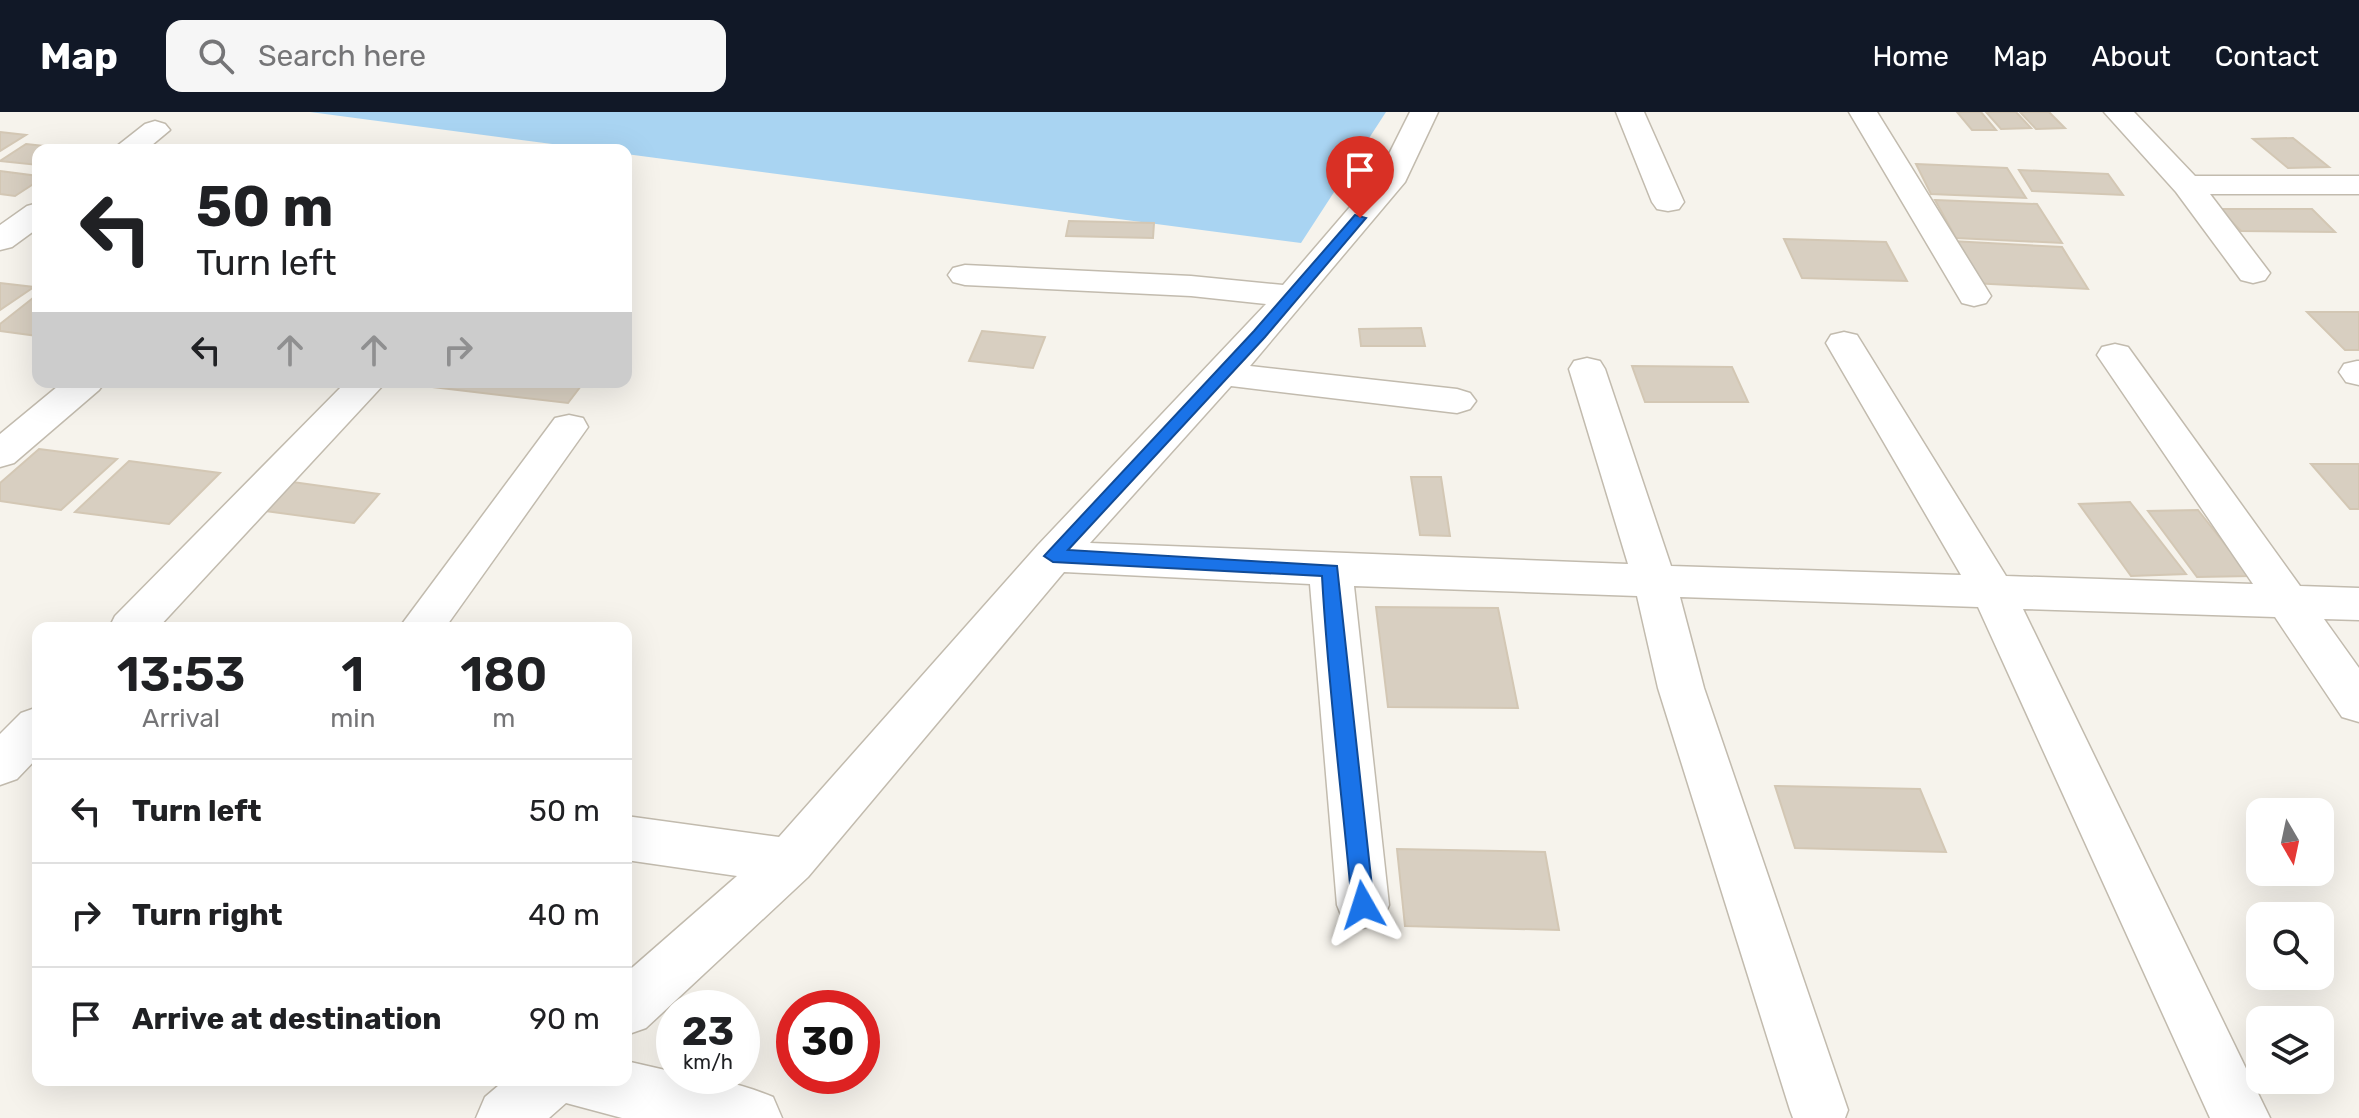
<!DOCTYPE html>
<style>
:root{--surface:#fff;--page:#f6f6f6;--text:#202124;--muted:#757577;--line:#e0e0e0;--accent:#111827}
body{margin:0;font-family:Rubik,sans-serif;background:var(--page);color:var(--text);height:100vh;display:flex;flex-direction:column;font-size:30px;white-space:nowrap}
*{box-sizing:border-box;margin:0}
p{font-size:26px;color:var(--muted)}
.icon{flex:none;width:44px;height:44px;fill:none;stroke:currentColor;stroke-width:2;stroke-linecap:round;stroke-linejoin:round}
.map{position:relative;flex:1;overflow:hidden}
.drawer{position:absolute;left:32px;top:510px;width:600px;height:464px;display:flex;flex-direction:column;background:var(--surface);border-radius:16px;box-shadow:0 8px 32px #0002}
.drawer>*{flex:none}
.hud{position:absolute;left:32px;top:32px;width:600px;height:244px;border-radius:16px;box-shadow:0 8px 32px #0002;background:#fff;color:var(--text);overflow:hidden}
.needle{width:52px;rotate:171deg}
.fabs{position:absolute;left:2246px;top:686px;display:grid;gap:16px}
.fabs a{display:grid;place-items:center;width:88px;height:88px;border-radius:16px;background:var(--surface);box-shadow:0 8px 32px #0002;font-size:40px}
.speed{position:absolute;left:656px;top:878px;display:flex;gap:16px;font-size:40px;font-weight:700;text-align:center}
.speed>*{display:grid;place-content:center;width:104px;height:104px;border-radius:50%;background:var(--surface);box-shadow:0 8px 32px #0002;line-height:1}
.speed small{font-size:20px;font-weight:400}
.speed .limit{border:12px solid #d22;background:#fff;color:#111}
.pin{position:absolute;display:grid;place-items:center;width:68px;height:68px;color:#fff;margin:-82px -34px;border-radius:50% 50% 50% 0;rotate:-45deg;box-shadow:0 0 8px #0007}
.pin .icon{rotate:45deg}
.me{position:absolute;width:88px;margin:-44px;rotate:354deg;stroke-linejoin:round;filter:drop-shadow(0 0 6px #0008)}
.turn{display:flex;align-items:center;gap:28px;height:168px;padding:0 32px;font-size:36px}
.turn .icon{width:104px;height:104px;stroke-width:2.5}
.turn b{display:block;font-size:56px;line-height:68px}
.lanes{display:flex;align-items:center;height:76px;padding:0 32px;background:#0003;justify-content:center;gap:40px;direction:ltr}
.lanes .off{opacity:.35}
.eta{display:flex;justify-content:space-evenly;align-items:center;height:136px;text-align:center}
.eta b{font-size:48px;font-weight:600;line-height:56px}
ul{padding:0;list-style:none}
li{display:flex;align-items:center;gap:24px;height:104px;padding:0 32px;border-top:2px solid var(--line)}
li div{flex:1}
li b{display:block;font-size:30px}
li em{font-style:normal}
header{display:flex;align-items:center;gap:48px;box-sizing:border-box;height:112px;padding:0 40px;background:var(--accent);color:#fff}
header strong{font-size:38px}
nav{display:flex;gap:44px;margin-inline-start:auto;font-size:28px}
.search{width:560px;height:72px;background:var(--page);display:flex;align-items:center;gap:20px;box-sizing:border-box;padding:0 28px;border-radius:16px;color:var(--muted);font-size:30px}
.map>svg:first-child{display:block}
.water{fill:#a9d4f2}
.building{fill:#d8cfc1;stroke:#d3c7b4;stroke-width:2}
.lines{fill:none;stroke-linecap:round;stroke-linejoin:round}
.minor-casing{stroke:#c2bbae;stroke-width:3}
.minor{fill:#fff;fill-rule:evenodd}
.route{fill:#1a73e8;stroke:#114b97;stroke-width:2}
</style>
<header>
<strong>Map</strong>
<div class="search"><svg class="icon" aria-label="search" viewBox="0 0 24 24"><circle cx="10" cy="10" r="6"/><path d="M15 15l6 6"/></svg>Search here</div>
<nav><a>Home</a><a>Map</a><a>About</a><a>Contact</a></nav>
</header>
<div class="map">
<svg width="2359" height="1006" viewBox="0 0 2359 1006">
<rect width="100%" height="100%" fill="#f6f3ec"/>
<path class="water" d="M310 0H1386L1301 131 626 42V38H598Z"/>
<path class="building" d="M1957 0H1981L1996 18H1972Z
M1986 0H2016L2031 16 2001 17Z
M2020 0H2049L2065 16 2036 17Z
M0 20 26 23 0 39Z
M2293 26 2329 55 2288 56 2253 27Z
M26 32 81 38H38V53L0 49Z
M1916 52 2007 56 2026 86 1931 82Z
M2019 58 2108 62 2123 83 2032 79Z
M0 59 38 64V69L15 84 0 82Z
M1935 88 2037 92 2062 131 1956 126Z
M2219 97H2312L2335 120 2241 119Z
M1069 109 1154 111 1153 126 1066 124Z
M1784 127 1886 130 1907 169 1802 166Z
M1951 129 2062 135 2088 177 1972 171Z
M0 171 34 175 0 198Z
M38 182V224L0 219V212Z
M2307 200H2359V238H2345Z
M1421 216 1425 234H1361L1359 217Z
M982 219 1045 225 1033 256 969 249Z
M1632 254 1732 255 1748 290H1645Z
M390 270H584L568 291Z
M39 337 117 347 61 398 0 389V371Z
M129 349 220 361 169 412 75 400Z
M2311 352H2359V397H2350Z
M1411 365H1441L1450 424 1420 423Z
M278 368 379 382 354 411 251 397Z
M2130 390 2186 462 2131 464 2079 392Z
M2198 398 2250 464 2197 465 2148 399Z
M1376 495 1498 496 1518 596 1388 595Z
M1775 674 1920 677 1946 740 1795 736Z
M1397 737 1545 740 1559 818 1405 814Z"/>
<g class="lines">
<defs>
<path id="minor" d="M1410 0H1438L1405 70 1250 254 1457 277 1470 281 1476 289 1470 297 1457 301 1231 274 1090 431 1628 452 1569 257 1574 249 1587 246 1600 249 1605 257 1671 454 1961 463 1826 231 1831 223 1844 220 1857 223 1862 231 2006 464 2253 472 2097 243 2102 235 2115 232 2128 235 2300 474 2359 476V508L2324 507 2359 556V610L2342 605 2275 505 2023 497 2270 1006H2210L1978 495 1680 485 1704 576 1848 998 1845 1006H1793L1790 998 1658 576 1637 484 1354 474 1389 793 1382 810 1363 816 1344 810 1337 793 1310 472 1064 460 808 765 646 916 626 923V861L737 764 626 748V704L779 725 1038 433 1266 192 1191 184 965 173 953 170 948 163 953 156 965 153 1191 164 1283 173 1380 60Z
M1616 0H1644L1684 90 1679 97 1668 99 1657 97 1652 90Z
M1849 0H1877L1991 184 1986 191 1974 194 1962 191Z
M2104 0H2134L2195 64H2359V82H2210L2270 161 2265 168 2253 171 2241 168 2176 80Z
M155 9 165 12 170 18 146 38H112L145 12Z
M38 91V116L12 135 0 138V113L27 94Z
M2357 249H2359V273L2346 270 2339 260 2344 252Z
M63 270H105L99 278 14 351 0 355V322Z
M346 270H386L158 516H109L115 504Z
M569 303 583 306 588 315 445 516H399L555 306Z
M38 595V645L17 667 0 673V622L21 601Z
M626 949 674 960V964C707 964 742 972 773 985L782 1006H622L566 991 549 1006H476L485 985 505 968H626Z"/>
</defs>
<use href="#minor" class="minor-casing"/>
<use href="#minor" class="minor"/>
</g>
<path class="route" d="M1355 103 1366 106 1265 225 1068 438 1337 454 1374 793 1371 800 1363 803 1355 800 1352 793C1342 683 1328 574 1322 464L1053 450 1044 444 1254 219Z"/>
</svg>
<div class="fabs">
<a><svg class="needle" viewBox="-14 -14 28 28"><path d="M0-13l5 13h-10z" fill="#e53935"/><path d="M0 13l5-13h-10z" fill="#757577"/></svg></a>
<a><svg class="icon" aria-label="search" viewBox="0 0 24 24"><circle cx="10" cy="10" r="6"/><path d="M15 15l6 6"/></svg></a>
<a><svg class="icon" aria-label="layers" viewBox="0 0 24 24"><path d="M12 4l9 5-9 5-9-5zM3 14l9 5 9-5"/></svg></a>
</div>
<div class="speed"><div>23<small>km/h</small></div><div class="limit">30</div></div>
<div class="pin" style="left:1360px;top:106px;background:#d93025"><svg class="icon" aria-label="arrive" viewBox="0 0 24 24"><path d="M6 21V4h12l-3 4 3 4H6"/></svg></div>
<svg class="me" style="left:1363px;top:793px" viewBox="-20 -20 40 40"><path d="M0-17L14 15 0 8-14 15z" fill="#1a73e8" stroke="#fff" stroke-width="4"/></svg>
<div class="hud">
<div class="turn"><svg class="icon" aria-label="left" viewBox="0 0 24 24"><path d="M17 20v-9H6M10 6l-5 5 5 5"/></svg><div><b>50 m</b>Turn left</div></div>
<div class="lanes"><svg class="icon" aria-label="left" viewBox="0 0 24 24"><path d="M17 20v-9H6M10 6l-5 5 5 5"/></svg><svg class="icon off" aria-label="ahead" viewBox="0 0 24 24"><path d="M12 20V5M6 11l6-6 6 6"/></svg><svg class="icon off" aria-label="ahead" viewBox="0 0 24 24"><path d="M12 20V5M6 11l6-6 6 6"/></svg><svg class="icon off" aria-label="right" viewBox="0 0 24 24"><path d="M7 20v-9h11M14 6l5 5-5 5"/></svg></div>
</div>
<section class="drawer">
<div class="eta">
<div><b>13:53</b><p>Arrival</p></div>
<div><b>1</b><p>min</p></div>
<div><b>180</b><p>m</p></div>
</div>
<ul>
<li><svg class="icon" aria-label="left" viewBox="0 0 24 24"><path d="M17 20v-9H6M10 6l-5 5 5 5"/></svg><div><b>Turn left</b></div><em>50 m</em></li>
<li><svg class="icon" aria-label="right" viewBox="0 0 24 24"><path d="M7 20v-9h11M14 6l5 5-5 5"/></svg><div><b>Turn right</b></div><em>40 m</em></li>
<li><svg class="icon" aria-label="arrive" viewBox="0 0 24 24"><path d="M6 21V4h12l-3 4 3 4H6"/></svg><div><b>Arrive at destination</b></div><em>90 m</em></li>
</ul>
</section>
</div>
